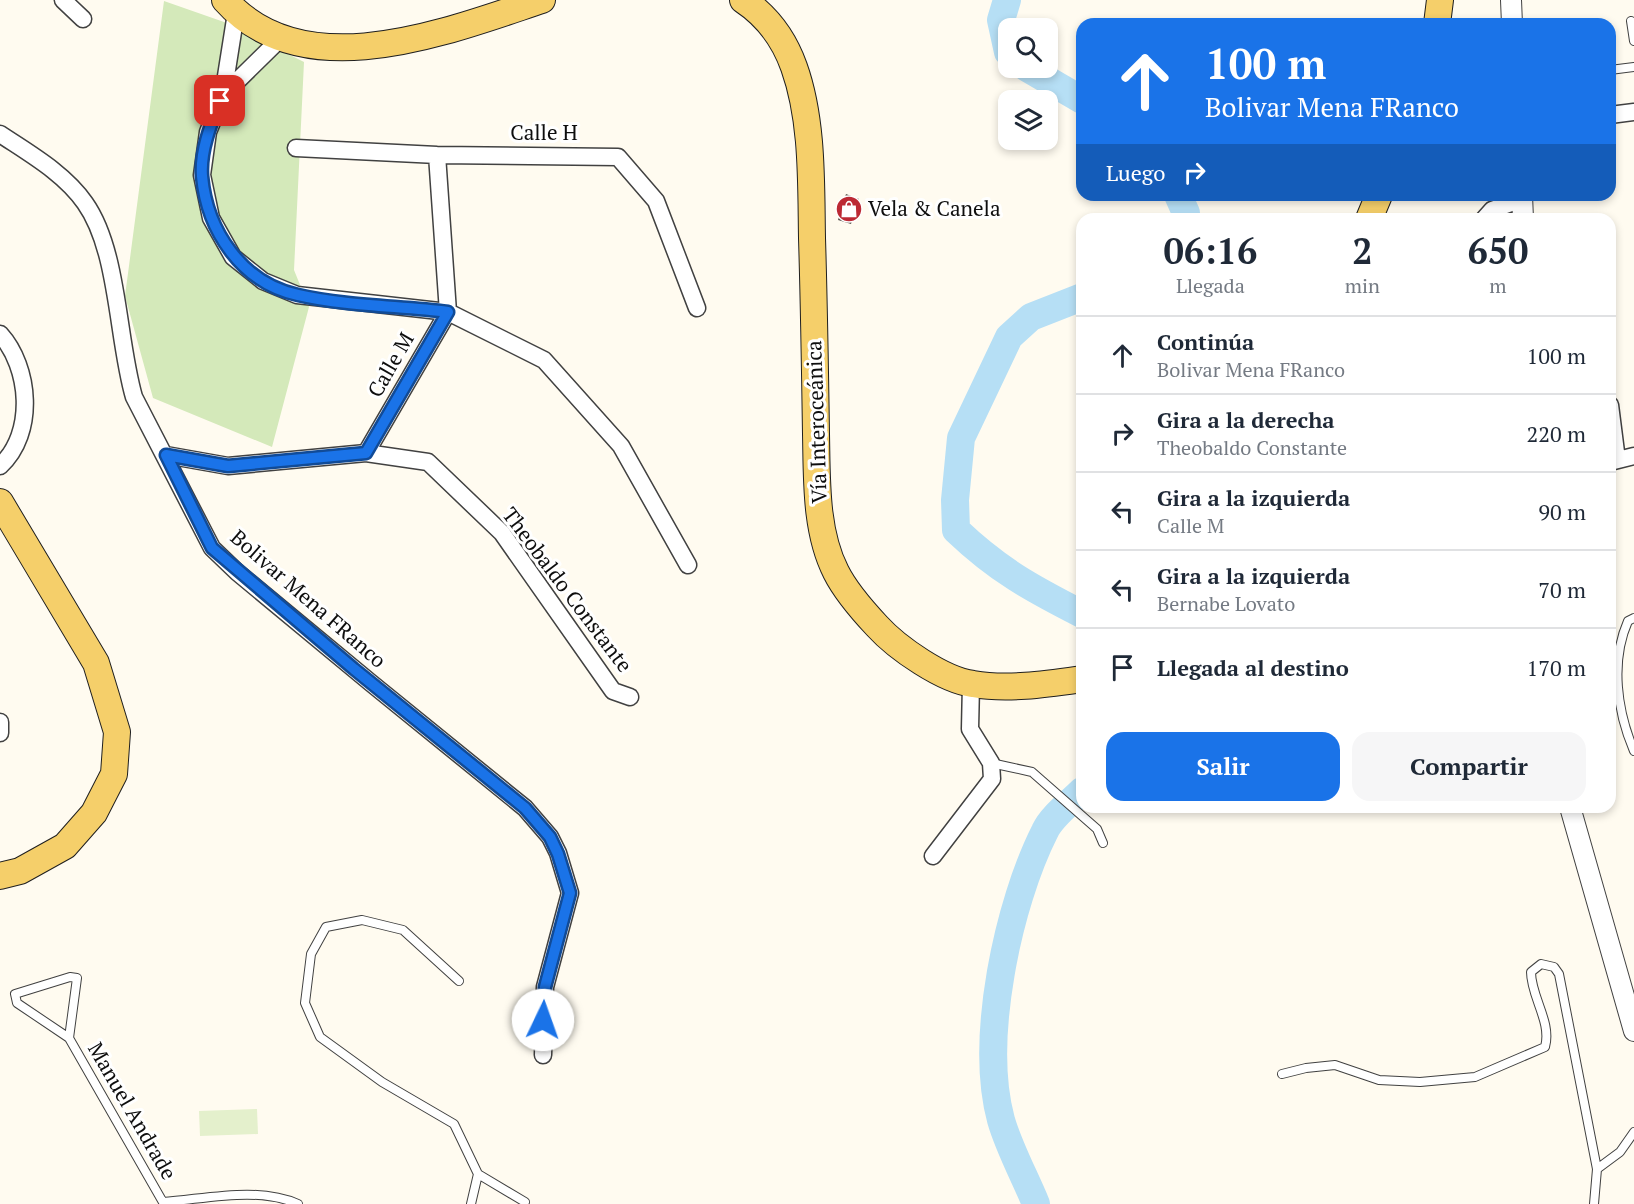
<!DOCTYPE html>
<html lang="es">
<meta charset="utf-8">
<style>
:root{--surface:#fff;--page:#f6f6f7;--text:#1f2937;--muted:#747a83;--line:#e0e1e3;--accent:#1a73e8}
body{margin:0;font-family:"PT Serif",serif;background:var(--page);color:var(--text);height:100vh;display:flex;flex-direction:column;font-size:22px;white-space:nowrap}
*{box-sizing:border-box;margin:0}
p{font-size:20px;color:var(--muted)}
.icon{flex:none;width:33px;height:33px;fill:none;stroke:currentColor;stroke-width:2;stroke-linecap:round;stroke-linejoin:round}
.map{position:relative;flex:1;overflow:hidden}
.details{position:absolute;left:1076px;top:213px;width:540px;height:600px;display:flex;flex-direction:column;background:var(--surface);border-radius:18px;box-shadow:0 3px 9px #0003}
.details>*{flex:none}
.hud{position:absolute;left:1076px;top:18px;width:540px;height:183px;border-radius:18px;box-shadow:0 3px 9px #0003;background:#1a73e8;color:#fff;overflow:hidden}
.buttons{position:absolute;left:998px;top:18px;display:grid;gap:12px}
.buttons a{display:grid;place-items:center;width:60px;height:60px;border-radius:12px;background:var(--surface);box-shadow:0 3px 9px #0003;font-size:30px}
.pin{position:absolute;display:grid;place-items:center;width:51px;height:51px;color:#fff;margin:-26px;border-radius:12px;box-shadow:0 3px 9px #0006}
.me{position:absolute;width:66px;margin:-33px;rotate:3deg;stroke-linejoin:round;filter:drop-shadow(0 0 4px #0008)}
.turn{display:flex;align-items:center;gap:21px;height:126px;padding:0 30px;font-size:27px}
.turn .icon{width:78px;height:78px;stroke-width:2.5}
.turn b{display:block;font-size:42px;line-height:51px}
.then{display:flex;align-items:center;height:57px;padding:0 30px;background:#0003;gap:12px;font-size:22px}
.eta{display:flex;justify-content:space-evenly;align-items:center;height:102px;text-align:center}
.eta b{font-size:36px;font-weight:800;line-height:42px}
.action{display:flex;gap:12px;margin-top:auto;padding:12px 30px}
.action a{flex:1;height:69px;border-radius:18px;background:var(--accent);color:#fff;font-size:24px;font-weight:800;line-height:69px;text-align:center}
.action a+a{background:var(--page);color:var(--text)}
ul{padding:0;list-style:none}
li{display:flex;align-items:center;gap:18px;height:78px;padding:0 30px;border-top:2px solid var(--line)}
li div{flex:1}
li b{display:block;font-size:22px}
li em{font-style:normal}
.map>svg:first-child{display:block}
.green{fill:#d4e9ba}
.pitch{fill:#e4f0cc}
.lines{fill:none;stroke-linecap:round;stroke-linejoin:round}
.river{stroke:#b6dff5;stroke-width:28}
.building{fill:#574f4b}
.service-casing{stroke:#414141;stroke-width:10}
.minor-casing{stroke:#414141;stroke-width:19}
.tertiary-casing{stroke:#414141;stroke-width:22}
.primary-casing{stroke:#1f1f1f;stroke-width:28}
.service{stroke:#fff;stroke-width:8}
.minor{stroke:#fff;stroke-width:16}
.tertiary{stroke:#fff;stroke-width:20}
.primary{stroke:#f5cf6a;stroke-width:26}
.route-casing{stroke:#114b97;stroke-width:15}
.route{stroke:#1a73e8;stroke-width:10}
.labels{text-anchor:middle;stroke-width:6;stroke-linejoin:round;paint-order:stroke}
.street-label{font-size:21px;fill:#0e0e0e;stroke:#fff}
.poi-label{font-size:21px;fill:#0e0e0e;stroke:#fff;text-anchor:start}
</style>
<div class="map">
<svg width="1634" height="1204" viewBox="0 0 1634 1204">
<rect width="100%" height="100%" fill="#fffbf0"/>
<path class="green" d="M164 1 224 22 304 62 294 270 309 307 272 447 153 398 125 296Z"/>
<path class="pitch" d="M257 1109 258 1134 200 1136 199 1111Z"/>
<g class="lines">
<path class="river" d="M1007 0 1001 20 1008 52
M1027 68 1082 100
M1178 195 1186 213V219
M1082 297 1031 317 1009 337 961 438 955 500 956 530C998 570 1031 588 1082 614
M1036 1204C1025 1177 1009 1148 1001 1120 979 1039 1008 904 1045 831 1052 816 1070 803 1082 791"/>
</g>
<path class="building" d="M846 194 859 199 851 224 838 220Z"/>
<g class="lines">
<defs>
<path id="service" d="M1631 21 1634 41
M1610 70 1634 67
M1634 618 1628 621C1610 662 1617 711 1634 751
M991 763 1032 772 1097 829 1103 843
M459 981 403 930 362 920 326 927 311 954 305 1003 320 1037 382 1082 454 1124 478 1174 471 1204
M69 1038 77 978 70 977 15 994 17 1003 69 1038 164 1204
M1282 1074 1306 1068 1335 1065 1379 1080 1420 1082 1475 1077 1545 1047C1552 1022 1531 997 1531 972L1541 964 1554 967 1559 974 1597 1169
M478 1174 525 1202
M163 1202C206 1199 257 1186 298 1204
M1594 1204 1597 1169 1620 1152 1634 1132"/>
<path id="minor" d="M63 0 83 19
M236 13 223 95 208 132 202 175 211 218 233 257 263 281 297 295 448 312 544 360 621 446 688 565
M223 95 281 38
M1610 115 1634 112
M0 134C30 154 64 173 85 203 119 251 117 339 134 397L212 548 237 572 371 683 525 808 550 837 558 853 570 893 545 987 543 1055
M296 148 437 155 618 157 656 201 697 308
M1484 219 1492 210 1522 199
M0 334C30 367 36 433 0 466
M1610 405 1617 460
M366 453 448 312 437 155
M166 455 228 466 366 453 428 462 502 533 613 691 630 697
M1610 462 1634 456
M0 722V733
M933 856 992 779 991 763 970 729 971 684"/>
<path id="tertiary" d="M1511 0 1512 24
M1522 195 1523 219
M1570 807 1634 1031"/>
<path id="primary" d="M225 0C304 89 448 31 542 0
M743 0C767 16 784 39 794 67 813 120 811 183 812 238 814 303 815 368 816 434 817 478 815 531 836 572 846 592 862 610 877 626 897 648 943 680 973 684 1008 690 1047 684 1082 679
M1437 24 1440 0
M1369 219 1379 195
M0 502 96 663 117 732 114 774 94 813 65 846 20 871 0 876"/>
</defs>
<use href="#service" class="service-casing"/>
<use href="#minor" class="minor-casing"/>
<use href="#tertiary" class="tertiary-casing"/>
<use href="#primary" class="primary-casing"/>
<use href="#service" class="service"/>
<use href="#minor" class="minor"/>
<use href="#tertiary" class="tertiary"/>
<use href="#primary" class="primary"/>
</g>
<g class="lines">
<defs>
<path id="route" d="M220 101C211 124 200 151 202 176 207 231 242 283 298 295 346 306 399 306 448 312L366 453 228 466 166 455 212 548 354 669 525 808 550 837 558 854 570 893 545 987 543 1020"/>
</defs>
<use href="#route" class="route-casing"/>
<use href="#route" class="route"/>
</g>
<defs>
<symbol id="shop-disc" viewBox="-11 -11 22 22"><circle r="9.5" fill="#bc2934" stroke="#fff"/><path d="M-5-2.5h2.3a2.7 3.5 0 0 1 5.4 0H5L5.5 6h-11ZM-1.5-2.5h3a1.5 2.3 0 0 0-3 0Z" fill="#fff"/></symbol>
</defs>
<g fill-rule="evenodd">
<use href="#shop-disc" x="834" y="194" width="30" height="30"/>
</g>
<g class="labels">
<g class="street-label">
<text x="544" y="140">Calle H</text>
<text transform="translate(391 365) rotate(-60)" y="7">Calle M</text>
<text transform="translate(817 422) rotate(-92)" y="7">Vía Interoceánica</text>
<text transform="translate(567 590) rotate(53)" y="7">Theobaldo Constante</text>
<text transform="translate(308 599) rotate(41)" y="7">Bolivar Mena FRanco</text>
<text transform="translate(132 1111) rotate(60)" y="7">Manuel Andrade</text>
</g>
<g class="poi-label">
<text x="868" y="216">Vela &amp; Canela</text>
</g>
</g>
</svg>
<div class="buttons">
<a><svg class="icon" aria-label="search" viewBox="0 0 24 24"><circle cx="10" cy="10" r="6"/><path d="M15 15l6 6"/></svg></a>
<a><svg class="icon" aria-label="layers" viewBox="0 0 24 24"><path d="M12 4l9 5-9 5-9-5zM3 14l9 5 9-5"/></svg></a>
</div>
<div class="pin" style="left:220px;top:101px;background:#d93025"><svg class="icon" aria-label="arrive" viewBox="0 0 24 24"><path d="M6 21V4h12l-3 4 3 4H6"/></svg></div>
<svg class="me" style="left:543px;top:1020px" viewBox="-20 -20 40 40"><circle r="19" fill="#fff"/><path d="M0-13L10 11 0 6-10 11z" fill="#1a73e8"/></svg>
<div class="hud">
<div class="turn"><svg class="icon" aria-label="ahead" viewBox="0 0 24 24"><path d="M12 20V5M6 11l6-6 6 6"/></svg><div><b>100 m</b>Bolivar Mena FRanco</div></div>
<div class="then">Luego<svg class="icon" aria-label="right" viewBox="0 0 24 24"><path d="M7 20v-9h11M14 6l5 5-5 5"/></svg></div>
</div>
<section class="details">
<div class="eta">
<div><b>06:16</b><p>Llegada</p></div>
<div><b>2</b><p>min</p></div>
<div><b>650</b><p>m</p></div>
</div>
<ul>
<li><svg class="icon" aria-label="ahead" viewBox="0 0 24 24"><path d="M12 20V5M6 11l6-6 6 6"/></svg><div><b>Continúa</b><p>Bolivar Mena FRanco</p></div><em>100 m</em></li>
<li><svg class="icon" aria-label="right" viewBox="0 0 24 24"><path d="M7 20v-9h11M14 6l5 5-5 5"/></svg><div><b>Gira a la derecha</b><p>Theobaldo Constante</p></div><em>220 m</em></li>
<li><svg class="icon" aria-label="left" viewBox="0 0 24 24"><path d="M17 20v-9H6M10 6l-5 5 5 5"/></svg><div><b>Gira a la izquierda</b><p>Calle M</p></div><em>90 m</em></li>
<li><svg class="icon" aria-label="left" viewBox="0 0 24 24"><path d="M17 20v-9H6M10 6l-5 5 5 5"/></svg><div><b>Gira a la izquierda</b><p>Bernabe Lovato</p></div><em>70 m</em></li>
<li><svg class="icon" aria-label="arrive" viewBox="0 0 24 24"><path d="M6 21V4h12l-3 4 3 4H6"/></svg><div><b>Llegada al destino</b></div><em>170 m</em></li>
</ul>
<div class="action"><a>Salir</a><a>Compartir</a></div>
</section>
</div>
